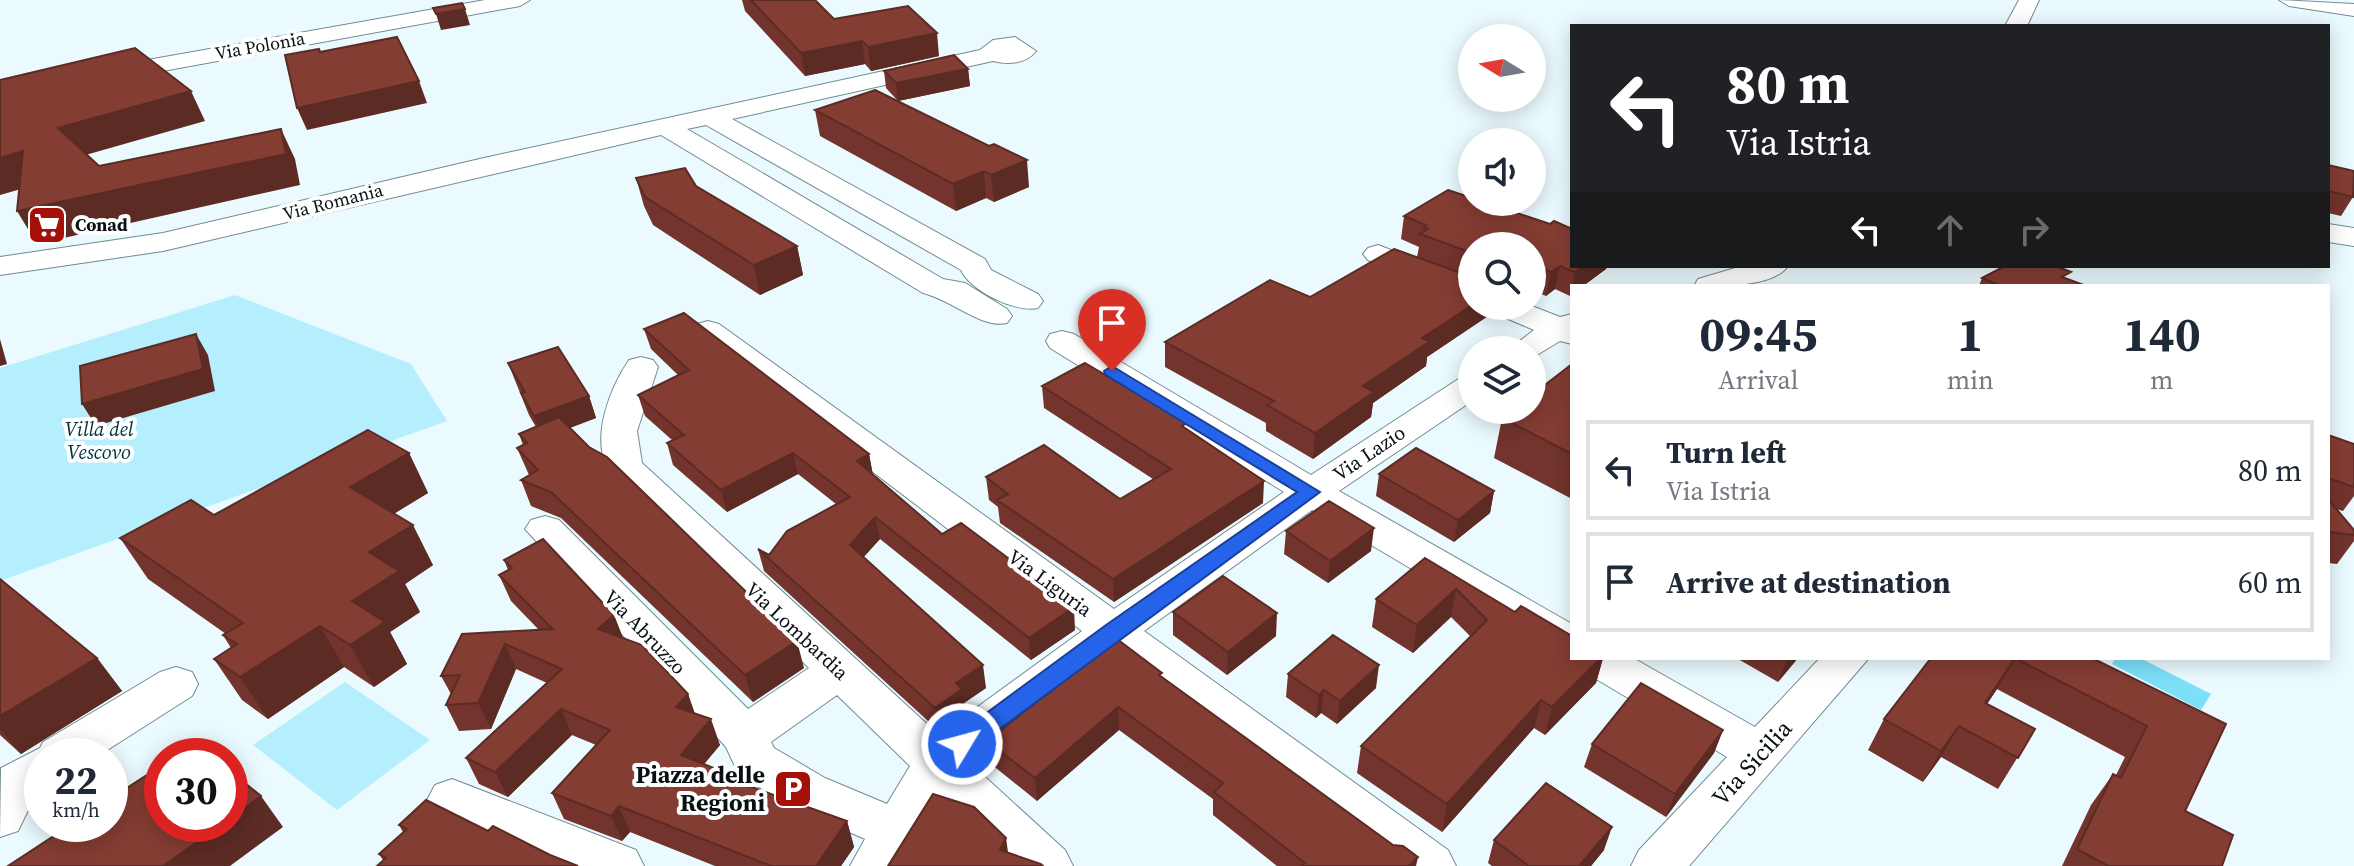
<!DOCTYPE html>
<style>
:root{--surface:#fff;--page:#f2f2f3;--text:#1f2937;--muted:#747a83;--line:#e0e1e3}
body{margin:0;font-family:"Source Serif 4",serif;background:var(--page);color:var(--text);height:100vh;display:flex;flex-direction:column;font-size:30px;white-space:nowrap}
*{box-sizing:border-box;margin:0}
p{font-size:26px;color:var(--muted)}
.icon{flex:none;width:44px;height:44px;fill:none;stroke:currentColor;stroke-width:2;stroke-linecap:round;stroke-linejoin:round}
.map{position:relative;flex:1;overflow:hidden}
.drawer{position:absolute;left:1570px;top:284px;width:760px;height:376px;display:flex;flex-direction:column;background:var(--surface);border-radius:0px;box-shadow:0 4px 20px #0003}
.drawer>*{flex:none}
.top-card{position:absolute;left:1570px;top:24px;width:760px;height:244px;border-radius:0px;box-shadow:0 4px 20px #0003;background:#202124;color:#fff;overflow:hidden}
.needle{width:52px;rotate:281deg}
.buttons{position:absolute;left:1458px;top:24px;display:grid;gap:16px}
.buttons a{display:grid;place-items:center;width:88px;height:88px;border-radius:50%;background:var(--surface);box-shadow:0 4px 20px #0003;font-size:40px}
.speed{position:absolute;left:24px;top:738px;display:flex;gap:16px;font-size:40px;font-weight:700;text-align:center}
.speed>*{display:grid;place-content:center;width:104px;height:104px;border-radius:50%;background:var(--surface);box-shadow:0 4px 20px #0003;line-height:1}
.speed small{font-size:20px;font-weight:400}
.speed .limit{border:12px solid #d22;background:#fff;color:#111}
.pin{position:absolute;display:grid;place-items:center;width:68px;height:68px;color:#fff;margin:-82px -34px;border-radius:50% 50% 50% 0;rotate:-45deg;box-shadow:0 0 8px #0007}
.pin .icon{rotate:45deg}
.me{position:absolute;width:88px;margin:-44px;rotate:53deg;stroke-linejoin:round;filter:drop-shadow(0 0 6px #0008)}
.turn{display:flex;align-items:center;gap:28px;height:168px;padding:0 24px;font-size:36px}
.turn .icon{width:104px;height:104px;stroke-width:2.5}
.turn b{display:block;font-size:56px;line-height:68px}
.lanes{display:flex;align-items:center;height:76px;padding:0 24px;background:#0003;justify-content:center;gap:40px;direction:ltr}
.lanes .off{opacity:.35}
.eta{display:flex;justify-content:space-evenly;align-items:center;height:136px;text-align:center}
.eta b{font-size:48px;font-weight:700;line-height:56px}
ul{padding:0;list-style:none}
li{display:flex;align-items:center;gap:24px;height:100px;margin:0 16px 12px;padding:0 8px;border:4px solid var(--line);border-radius:0px}
li div{flex:1}
li b{display:block;font-size:30px}
li em{font-style:normal}
.map>svg:first-child{display:block}
.green{fill:#b5effe}
.water{fill:#7be0f8}
.lines{fill:none;stroke-linecap:round;stroke-linejoin:round}
.minor-casing{stroke:#728b91;stroke-width:2}
.minor{fill:#fff;fill-rule:evenodd}
.wall{fill:#72342c}
.shaded-wall{fill:#5c2b24}
.building{fill:#843d33;stroke:#5c2b24;stroke-width:2}
.route{fill:#2563eb;stroke:#184099;stroke-width:2}
.labels{text-anchor:middle;stroke-width:8;stroke-linejoin:round;paint-order:stroke}
.far-street-label{font-size:18px;fill:#071013;stroke:#fff}
.far-poi-label{font-size:18px;font-weight:bold;fill:#071013;stroke:#fff;text-anchor:start}
.park-label{font-size:20px;font-style:italic;fill:#00303a;stroke:#fff}
.street-label{font-size:20px;fill:#071013;stroke:#fff}
.near-street-label{font-size:24px;fill:#071013;stroke:#fff}
.near-poi-label{font-size:24px;font-weight:bold;fill:#071013;stroke:#fff;text-anchor:end}
</style>
<div class="map">
<svg width="2354" height="866" viewBox="0 0 2354 866">
<rect width="100%" height="100%" fill="#eafafe"/>
<path class="green" d="M235 295 411 364 447 421 0 581V368Z
M345 682 430 740 337 810 253 745Z"/>
<path class="water" d="M2116 658H2140L2211 694 2201 710 2112 664Z"/>
<g class="lines">
<defs>
<path id="minor" d="M485 0H530L520 6 108 81 96 74 108 67Z
M2019 0H2039L2027 26H2005Z
M2279 0 2354 4V16L2289 6Z
M1015 37 1036 51C1026 64 1008 65 993 61L732 119 985 259 991 270 1038 294 1043 301 1038 308C1016 313 970 291 961 270L706 125 687 129 943 279 965 283 1007 309 1012 316 1007 323C982 329 952 300 923 293L661 135 163 251 0 275V257L163 233 484 158 980 50 993 40Z
M2328 224 2354 228V246L2328 242Z
M1378 245 1472 281V301L1368 260 1363 254 1368 248Z
M1742 266H1788C1773 288 1718 286 1694 286L1698 279Z
M1489 306H1532L1560 317 1572 314V344L1560 341 1532 358V350H1508L1534 330 1494 313Z
M708 321 719 324 1114 609 1284 492 1050 348 1046 341 1050 334 1062 331 1074 334 1311 475 1460 378 1472 375V401L1339 491 1572 624V658H1633L1755 727 1820 658H1869L1689 866H1631L1639 850 1727 757 1581 670 1576 659 1557 655 1312 510 1144 631 1448 850 1456 866H1391L1112 654 971 764 1065 850 1073 866H1012L942 798 903 866H850L865 839 791 806 739 775 726 747 525 529 531 520 545 516 559 520 748 709 809 668 607 469C592 435 609 390 629 360L641 357 653 360 658 367 637 431 642 463 939 735 1082 631 697 338 692 331 697 324ZM837 695 910 766 887 804 825 778 774 748 771 742Z
M176 667 192 672 198 684 192 696 98 756H42V792L35 796 18 831 0 837 1 768 40 748 43 742 160 672Z
M452 779 636 850 644 866H561L435 815 427 800 435 785Z"/>
</defs>
<use href="#minor" class="minor-casing"/>
<use href="#minor" class="minor"/>
</g>
<path class="wall" d="M742 0H815L834 19 939 56 871 71 865 64 805 76 745 11Z
M968 69 970 86 898 101 886 88 884 71Z
M815 110 989 146 1029 187 994 202 986 198 956 211 820 136Z
M2328 165 2353 197 2341 216 2328 213Z
M636 178 696 186 797 246 803 275 760 295 653 225 644 206Z
M1448 190 1472 198V202H1484L1550 224 1554 221 1572 229V266H1607L1606 269 1583 286H1572V294L1570 296 1555 289 1546 296 1532 290V246H1472V306H1492L1491 314 1427 357 1426 366 1373 403 1371 417 1313 459 1266 431V423L1165 367V342L1270 280 1310 297 1394 249 1436 264 1417 257 1419 247 1401 239 1404 216Z
M1982 278 2068 279 2086 286H1979Z
M644 329 869 454 873 475 942 534 1075 630 1031 660 880 539 863 557 986 688 964 703 966 712 939 731 764 571 758 549 769 555 836 504 798 474 727 512 673 465 667 443 672 440 645 416 638 395 678 375 651 349Z
M508 363 589 396 596 418 570 428 804 668 753 702 561 518 531 506 521 480 529 475 517 448 523 445 519 434 536 427 529 415Z
M1572 364V499L1494 458 1502 418Z
M1042 386 1187 429 1263 503 1114 602 1000 523 998 507 989 500 986 477 1120 499 1153 479 1044 408Z
M2328 435 2354 444V496L2343 511 2336 509 2354 530V541L2337 564 2328 563Z
M409 453 428 493 394 513 433 565 405 584 420 612 390 632 407 664 374 687 344 667 268 719 242 700 214 659 231 648 223 635 226 634 148 579 120 538 214 515Z
M1379 474 1494 491 1490 513 1454 542 1376 496Z
M1286 531 1371 551 1328 583 1284 554Z
M1425 558 1572 658H1603L1596 683 1545 735 1534 728 1442 832 1357 773 1361 746 1471 637 1451 617 1413 653 1372 627 1376 599Z
M504 560 614 615 623 638 688 694 695 714 720 745 704 764 749 782 751 787 847 821 854 847 841 866H715L630 832 622 841 564 819 552 793 596 745 572 735 508 797 479 784 466 758 547 683 516 669 491 729 459 731 446 705 451 694 441 676 462 634 539 630 511 601 499 575 508 570Z
M0 579 97 658 122 691 21 754 0 735Z
M1173 612 1276 636 1227 675 1173 635Z
M1738 658H1798L1778 682 1738 659Z
M1931 658H2092L2226 724 2185 811 2222 866H2062L2091 805 2113 774 2116 775 2125 757 1997 689 1987 704 2035 729 1998 789 1941 757 1923 782 1868 750 1884 719Z
M1288 674 1376 688 1337 724 1321 713 1316 718 1286 697Z
M1162 677 1416 866H1277L1213 815V799L1119 730 1037 801 991 764 987 741Z
M1723 730 1714 753 1666 817 1584 767 1592 744Z
M399 825 488 831 550 855 383 860 379 854 403 832Z
M1494 840 1604 850 1591 866H1492L1488 863Z"/>
<path class="shaded-wall" d="M465 9 470 25 441 30 436 14Z
M937 33 939 56 871 71 868 47Z
M862 41 865 64 805 76 801 53Z
M968 69 970 86 898 101 896 83Z
M419 81 427 103 307 130 297 108Z
M191 91 205 121 75 158 58 128Z
M281 129 295 159 300 185 37 244 17 211Z
M23 151 42 183 0 195V158Z
M1027 160 1029 187 994 202 991 175Z
M984 171 986 198 956 211 953 184Z
M797 246 803 275 760 295 754 265Z
M1560 266 1555 289 1546 296 1551 272Z
M1583 266H1607L1606 269 1583 286H1572V294L1570 296 1575 272Z
M1472 305 1492 306 1491 314 1427 357 1426 366 1373 403 1371 417 1313 459 1315 433 1363 386 1422 338Z
M196 334 208 355 215 391 96 426 82 404Z
M0 339 7 364 0 366Z
M589 396 596 418 542 438 534 416Z
M409 453 428 493 371 528 350 487Z
M793 453 798 474 727 512 721 490Z
M869 454 873 476 857 461Z
M1264 481 1263 503 1114 602 1113 579Z
M1494 491 1490 513 1454 542 1458 520Z
M875 517 880 539 855 567 850 545Z
M413 525 433 565 405 584 420 612 390 632 407 664 374 687 350 645 352 601 369 552Z
M1374 528 1371 551 1328 583 1330 561Z
M1456 589 1451 617 1413 653 1417 625Z
M1074 607 1075 630 1031 660 1029 638Z
M1277 613 1276 636 1227 675 1228 652Z
M614 615 624 641 598 629Z
M320 626 344 667 268 719 240 677Z
M797 641 804 668 753 702 745 675Z
M505 644 516 669 491 729 478 703Z
M97 658 122 691 21 754 0 730V716Z
M1601 658H1603L1596 683 1545 735 1552 707Z
M1788 658H1798L1778 682Z
M2015 658 1997 689 1967 734 1985 703Z
M983 665 986 688 964 703 966 712 939 731 935 708 956 683Z
M1379 665 1376 688 1337 724 1340 701Z
M1324 690 1321 713 1316 718 1319 695Z
M688 694 697 720 676 707Z
M1541 700 1534 728 1442 832 1447 804Z
M1118 707 1119 730 1037 801 1035 778Z
M561 709 572 735 508 797 495 772Z
M711 719 720 745 690 781 681 755Z
M1959 726 1941 757 1923 782 1941 751Z
M1723 730 1714 753 1666 817 1675 794Z
M261 796 283 827 230 866H163L222 824H230V819Z
M619 806 630 832 622 841 611 816Z
M847 821 854 847 841 866H816Z
M1612 827 1604 850 1591 866H1579Z
M1006 838 1010 866 1000 850Z
M1418 857 1416 866H1409Z"/>
<path class="building" d="M751 0H815L834 19 908 6 937 33 868 47 862 41 801 53Z
M462 3 465 9 436 14 433 8Z
M397 37 419 81 297 108 285 55 319 49 320 52Z
M135 48 191 91 58 128 99 166 281 129 286 154 17 211 23 151 0 158V80Z
M954 55 968 69 896 83 884 71Z
M875 90 989 146 994 144 1027 160 991 175 984 171 953 184 815 110Z
M2328 165 2354 171 2353 197 2328 191Z
M685 168 696 186 797 246 754 265 645 197 636 178Z
M1448 190 1472 198V202H1484L1550 224 1554 221 1572 229V266H1583L1575 272 1560 266 1551 272 1533 264 1532 265V246H1472V253L1420 234 1428 229 1423 227 1426 225 1404 216Z
M1394 249 1472 277V305L1422 338 1429 342 1363 386 1374 392 1315 433 1267 405 1274 401 1165 342 1270 280 1310 297Z
M2005 266H2056L2071 272 2062 277 2086 286H2001L1982 278Z
M684 313 869 454 857 461 942 534 961 523 1074 607 1029 638 875 517 850 545 983 665 956 683 962 689 935 708 758 549 769 555 787 531 850 497 793 453 721 490 667 443 684 435 638 395 689 370 644 329Z
M196 334 203 369 82 404 80 366Z
M558 347 589 396 534 416 521 393 525 392 508 363Z
M1085 363 1187 423 1182 426 1264 481 1113 579 997 500 1008 494 986 477 1044 445 1120 499 1171 469 1042 386Z
M1572 364V454L1502 418 1512 410H1532V395Z
M559 417 589 447 607 457 797 641 745 675 551 492 521 480 538 470 517 448 527 443 519 434Z
M368 430 409 453 350 487 413 525 369 552 399 571 352 601 385 622 350 645 320 626 240 677 214 659 237 644 223 635 243 623 120 538 191 500 214 515Z
M2328 435 2354 444V487L2328 478Z
M1416 448 1494 491 1458 520 1379 474Z
M2328 499 2354 530V535L2328 532Z
M1329 501 1374 528 1330 561 1286 531Z
M543 539 614 615 598 629 642 645 688 694 676 707 711 719 681 755 749 782 746 785 847 821 816 866H771L619 806 611 816 552 793 610 730 561 709 495 772 466 758 562 669 505 644 478 703 446 705 460 675 441 676 462 634 553 629 499 575 512 568 504 560Z
M1425 558 1515 612 1521 606 1572 636V658H1601L1552 707 1541 700 1447 804 1361 746 1487 620 1456 589 1417 625 1376 599Z
M1223 576 1277 613 1228 652 1173 612Z
M0 579 97 658 0 716Z
M1333 635 1379 665 1340 701 1324 690 1319 695 1288 674Z
M1117 639 1162 673 1159 675 1393 845 1403 846 1418 857 1409 866H1302L1305 863 1214 792 1223 783 1118 707 1035 778 987 741Z
M1931 658H2092L2226 724 2185 811 2233 835 2222 866H2108L2077 849 2113 774 2121 778 2147 726 2015 658 1985 703 2035 729 2018 758 1959 726 1941 751 1884 719Z
M1641 683 1723 730 1675 794 1592 744Z
M196 743 212 756H175Z
M162 765V824H222L163 866H8L72 824H110V799Z
M230 771 261 796 230 819Z
M1546 783 1612 827 1579 866H1529L1494 840Z
M933 794 974 807 1006 838 1000 850 1041 864 1043 866H888Z
M426 800 488 831 493 826 550 855 578 866H377L386 858 379 854 407 829 399 825Z"/>
<path class="route" d="M1112 366 1320 492 970 751H954L950 744 954 737 1106 625 1297 492 1106 375 1104 371Z"/>
<defs>
<symbol id="supermarket-square" viewBox="-11 -11 22 22"><rect x="-9" y="-9" width="18" height="18" rx="4" fill="#a51108" stroke="#fff"/><path d="M-6-5.5h2.5l.6 2H6L4.5 2H-2.5L-4.4-4H-6ZM-1.5 3.2a1.3 1.3 0 1 0 .1 0ZM3 3.2a1.3 1.3 0 1 0 .1 0Z" fill="#fff"/></symbol>
<symbol id="parking-square" viewBox="-11 -11 22 22"><rect x="-9" y="-9" width="18" height="18" rx="4" fill="#a51108" stroke="#fff"/><path d="M-3.5-5.5H1a3.5 3.5 0 0 1 0 7H-1V5.5H-3.5ZM-1-3.4V-.6H.8a1.4 1.4 0 0 0 0-2.8Z" fill="#fff"/></symbol>
</defs>
<g fill-rule="evenodd">
<use href="#supermarket-square" x="25" y="203" width="44" height="44"/>
<use href="#parking-square" x="771" y="767" width="44" height="44"/>
</g>
<g class="labels">
<g class="far-street-label">
<text transform="translate(260 46) rotate(-10)" y="6">Via Polonia</text>
<text transform="translate(333 202) rotate(-14)" y="6">Via Romania</text>
</g>
<g class="far-poi-label">
<text x="75" y="231">Conad</text>
</g>
<g class="park-label">
<text x="99" y="436">Villa del<tspan x="99" dy="23">Vescovo</tspan></text>
</g>
<g class="street-label">
<text transform="translate(1369 453) rotate(-34)" y="7">Via Lazio</text>
<text transform="translate(1050 583) rotate(36)" y="7">Via Liguria</text>
<text transform="translate(797 631) rotate(43)" y="7">Via Lombardia</text>
<text transform="translate(645 632) rotate(46)" y="7">Via Abruzzo</text>
</g>
<g class="near-street-label">
<text transform="translate(1752 763) rotate(-48)" y="8">Via Sicilia</text>
</g>
<g class="near-poi-label">
<text x="765" y="783">Piazza delle<tspan x="765" dy="28">Regioni</tspan></text>
</g>
</g>
</svg>
<div class="buttons">
<a><svg class="needle" viewBox="-14 -14 28 28"><path d="M0-13l5 13h-10z" fill="#e53935"/><path d="M0 13l5-13h-10z" fill="#747a83"/></svg></a>
<a><svg class="icon" aria-label="sound" viewBox="0 0 24 24"><path d="M4 9h4l5-4v14l-5-4H4zM17 9q2 3 0 6"/></svg></a>
<a><svg class="icon" aria-label="search" viewBox="0 0 24 24"><circle cx="10" cy="10" r="6"/><path d="M15 15l6 6"/></svg></a>
<a><svg class="icon" aria-label="layers" viewBox="0 0 24 24"><path d="M12 4l9 5-9 5-9-5zM3 14l9 5 9-5"/></svg></a>
</div>
<div class="speed"><div>22<small>km/h</small></div><div class="limit">30</div></div>
<div class="pin" style="left:1112px;top:371px;background:#d93025"><svg class="icon" aria-label="arrive" viewBox="0 0 24 24"><path d="M6 21V4h12l-3 4 3 4H6"/></svg></div>
<svg class="me" style="left:962px;top:744px" viewBox="-20 -20 40 40"><circle r="17" fill="#2563eb" stroke="#fff" stroke-width="3"/><path d="M0-11L8 9 0 5-8 9z" fill="#fff"/></svg>
<div class="top-card">
<div class="turn"><svg class="icon" aria-label="left" viewBox="0 0 24 24"><path d="M17 20v-9H6M10 6l-5 5 5 5"/></svg><div><b>80 m</b>Via Istria</div></div>
<div class="lanes"><svg class="icon" aria-label="left" viewBox="0 0 24 24"><path d="M17 20v-9H6M10 6l-5 5 5 5"/></svg><svg class="icon off" aria-label="ahead" viewBox="0 0 24 24"><path d="M12 20V5M6 11l6-6 6 6"/></svg><svg class="icon off" aria-label="right" viewBox="0 0 24 24"><path d="M7 20v-9h11M14 6l5 5-5 5"/></svg></div>
</div>
<section class="drawer">
<div class="eta">
<div><b>09:45</b><p>Arrival</p></div>
<div><b>1</b><p>min</p></div>
<div><b>140</b><p>m</p></div>
</div>
<ul>
<li><svg class="icon" aria-label="left" viewBox="0 0 24 24"><path d="M17 20v-9H6M10 6l-5 5 5 5"/></svg><div><b>Turn left</b><p>Via Istria</p></div><em>80 m</em></li>
<li><svg class="icon" aria-label="arrive" viewBox="0 0 24 24"><path d="M6 21V4h12l-3 4 3 4H6"/></svg><div><b>Arrive at destination</b></div><em>60 m</em></li>
</ul>
</section>
</div>
